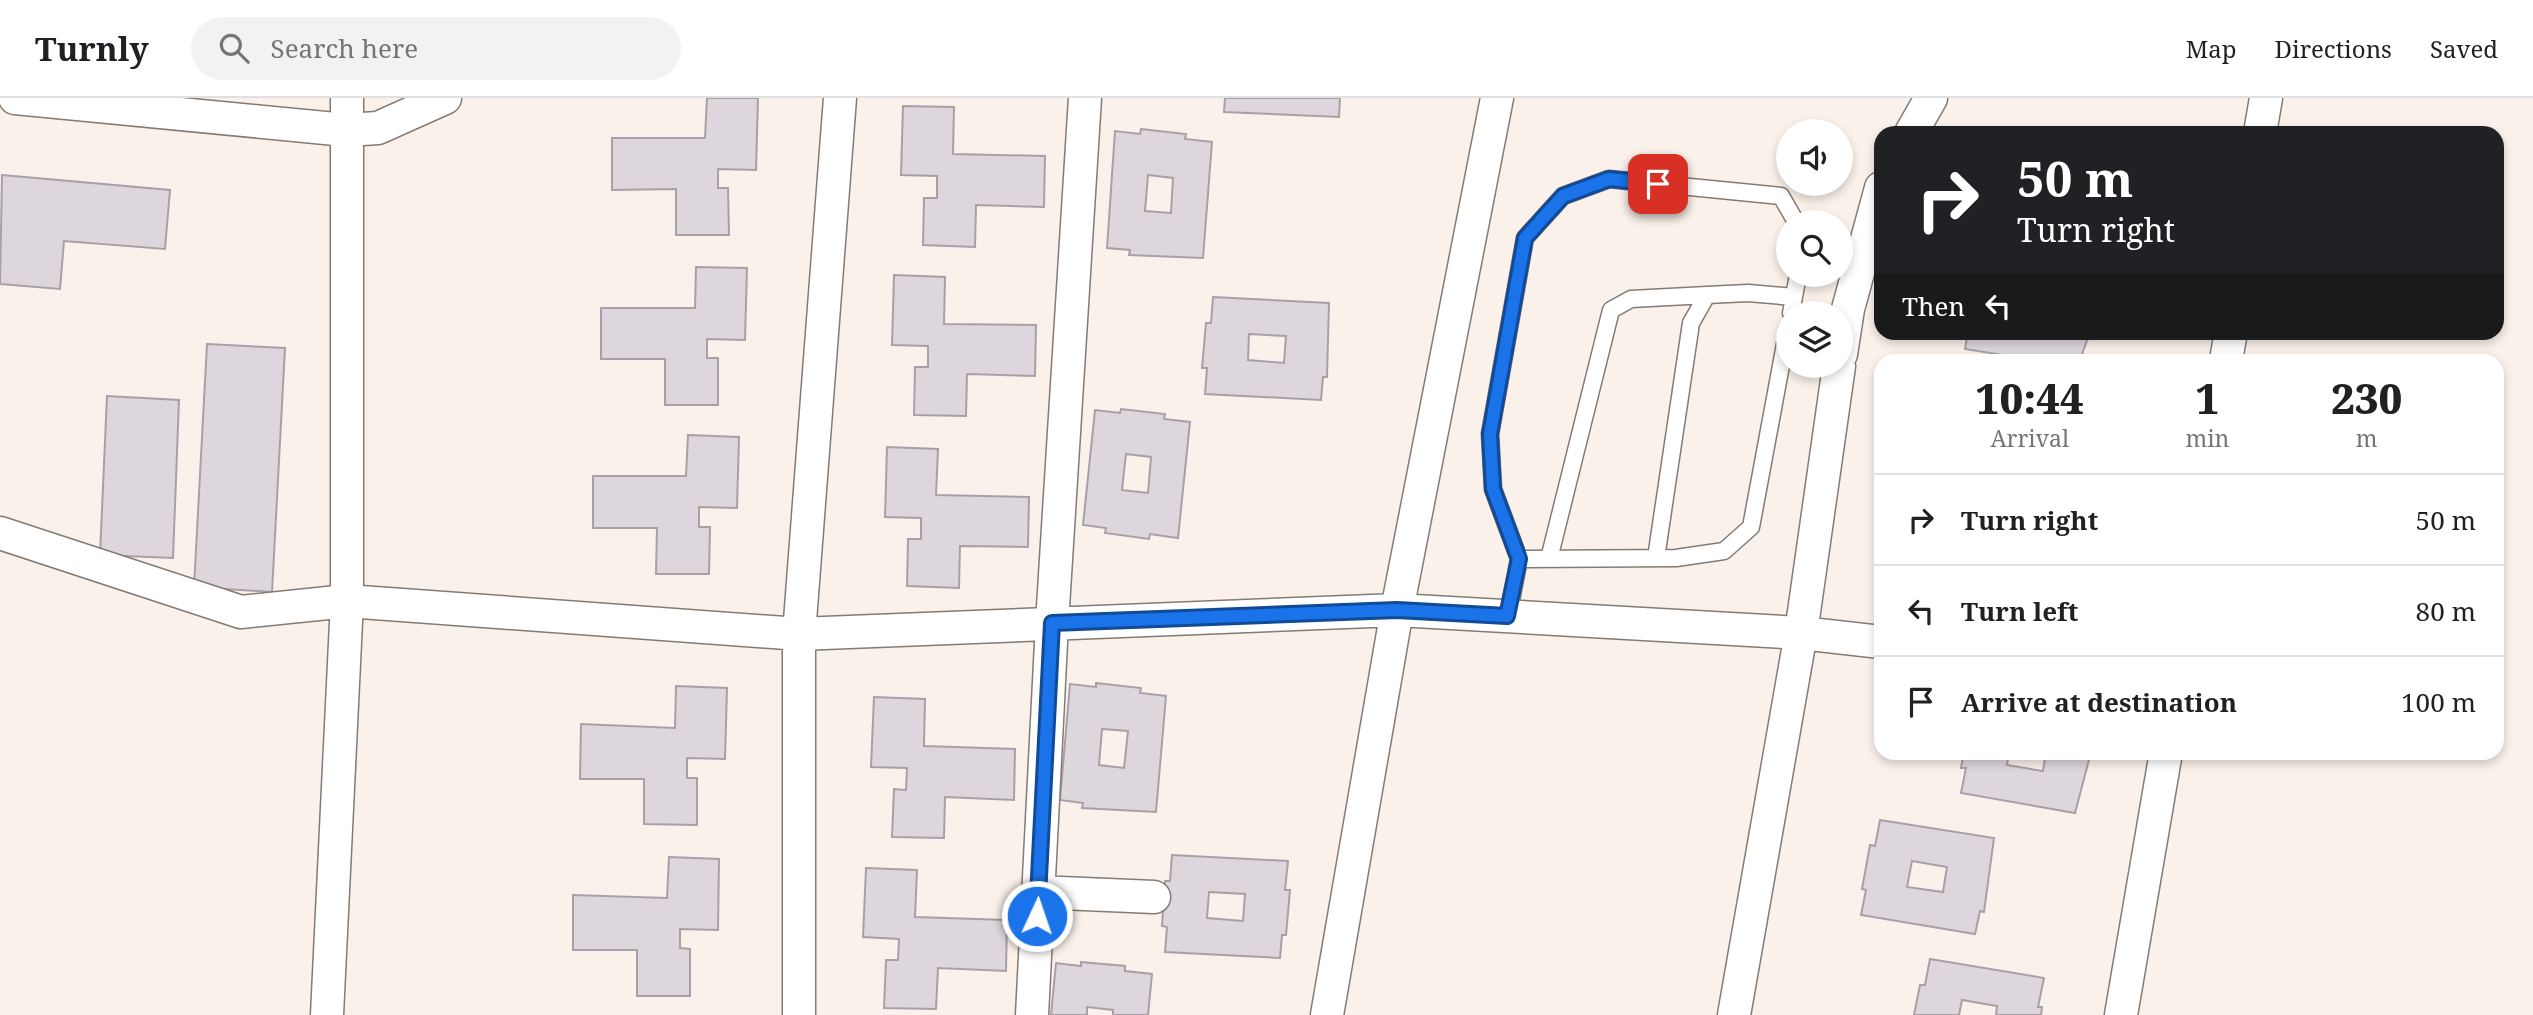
<!DOCTYPE html>
<style>
:root{--surface:#fff;--page:#f2f2f2;--text:#202124;--muted:#757577;--line:#e0e0e0}
body{margin:0;font-family:"Noto Serif",serif;background:var(--page);color:var(--text);height:100vh;display:flex;flex-direction:column;font-size:26px;white-space:nowrap}
*{box-sizing:border-box;margin:0}
p{font-size:23px;color:var(--muted)}
.icon{flex:none;width:38px;height:38px;fill:none;stroke:currentColor;stroke-width:2;stroke-linecap:round;stroke-linejoin:round}
.map{position:relative;flex:1;overflow:hidden}
.panel{position:absolute;left:1874px;top:256px;width:630px;height:406px;display:flex;flex-direction:column;background:var(--surface);border-radius:21px;box-shadow:0 4px 10px #0003}
.panel>*{flex:none}
.top-card{position:absolute;left:1874px;top:28px;width:630px;height:214px;border-radius:21px;box-shadow:0 4px 10px #0003;background:#202124;color:#fff;overflow:hidden}
.tools{position:absolute;left:1776px;top:21px;display:grid;gap:14px}
.tools a{display:grid;place-items:center;width:77px;height:77px;border-radius:50%;background:var(--surface);box-shadow:0 4px 10px #0003;font-size:35px}
.pin{position:absolute;display:grid;place-items:center;width:60px;height:60px;color:#fff;margin:-30px;border-radius:14px;box-shadow:0 4px 10px #0006}
.me{position:absolute;width:77px;margin:-38px;rotate:3deg;stroke-linejoin:round;filter:drop-shadow(0 0 5px #0008)}
.turn{display:flex;align-items:center;gap:24px;height:147px;padding:0 28px;font-size:32px}
.turn .icon{width:91px;height:91px;stroke-width:2.5}
.turn b{display:block;font-size:49px;line-height:60px}
.then{display:flex;align-items:center;height:66px;padding:0 28px;background:#0003;gap:14px;font-size:26px}
.eta{display:flex;justify-content:space-evenly;align-items:center;height:119px;text-align:center}
.eta b{font-size:42px;font-weight:800;line-height:49px}
ul{padding:0;list-style:none}
li{display:flex;align-items:center;gap:21px;height:91px;padding:0 28px;border-top:2px solid var(--line)}
li div{flex:1}
li b{display:block;font-size:26px}
li em{font-style:normal}
header{display:flex;align-items:center;gap:42px;box-sizing:border-box;height:98px;padding:0 35px;background:var(--surface);border-bottom:2px solid var(--line)}
header strong{font-size:33px}
nav{display:flex;gap:38px;margin-inline-start:auto;font-size:24px}
.search{width:490px;height:63px;background:var(--page);display:flex;align-items:center;gap:18px;box-sizing:border-box;padding:0 24px;border-radius:38px;color:var(--muted);font-size:26px}
.map>svg:first-child{display:block}
.building{fill:#ded6dd;stroke:#a8a0a7;stroke-width:2;fill-rule:evenodd}
.lines{fill:none;stroke-linecap:round;stroke-linejoin:round}
.lane-casing{stroke:#837b74;stroke-width:19}
.street-casing{stroke:#837b74;stroke-width:35}
.lane{stroke:#fff;stroke-width:16}
.street{stroke:#fff;stroke-width:32}
.route-casing{stroke:#114b97;stroke-width:18}
.route{stroke:#1a73e8;stroke-width:12}
</style>
<header>
<strong>Turnly</strong>
<div class="search"><svg class="icon" aria-label="search" viewBox="0 0 24 24"><circle cx="10" cy="10" r="6"/><path d="M15 15l6 6"/></svg>Search here</div>
<nav><a>Map</a><a>Directions</a><a>Saved</a></nav>
</header>
<div class="map">
<svg width="2533" height="917" viewBox="0 0 2533 917">
<rect width="100%" height="100%" fill="#faf1ea"/>
<path class="building" d="M707 0H758L756 72 718 71V90H728L729 137H676V91L612 92V40H705Z
M1225 0H1340L1339 19 1224 14Z
M903 8 954 9 953 56 1045 58 1044 109 976 107 975 149 923 147 924 100H937V78L901 77Z
M1141 31 1186 36 1185 41 1212 44 1203 160 1129 157 1130 152 1107 150 1115 33 1140 36ZM1148 77 1173 80 1171 115 1145 113Z
M2 77 170 92 165 151 64 143 60 191 0 186Z
M696 169 747 170 745 242 707 241V260H718V307H665V261H601V210H695Z
M894 177 945 179 944 226 1036 227 1035 278 967 276 966 318 914 317 915 269H928V248L892 247Z
M1213 199 1329 205 1327 279H1323L1321 302 1205 296 1207 270H1202L1206 225H1211ZM1249 236 1286 238 1284 265 1248 262Z
M1968 234H2090L2080 262H2034L1965 251Z
M207 246 285 250 272 494 194 489Z
M107 298 179 302 173 460 100 457Z
M1121 311 1165 316 1164 321 1190 324 1178 440 1150 436 1149 441 1105 435 1106 430 1083 427 1095 312 1120 315ZM1126 356 1151 359 1148 395 1122 392Z
M688 337 739 339 737 410 699 409V429H710L709 476H656L657 430H593V378H686Z
M887 349 938 351 936 397 1029 399 1028 449 960 448 959 490 907 488 908 441H921V420L885 419Z
M1096 585 1141 590 1140 595 1166 598 1156 714 1082 710 1083 705 1060 702 1070 586 1096 589ZM1102 631 1128 633 1124 670 1099 667Z
M676 588 727 590 725 661 687 660V680H697V727L644 726V681H580L581 626 675 630Z
M874 599 925 601 924 648 1015 651 1014 702 945 699 944 740 892 739 894 691 906 692 907 670 871 669Z
M1964 654H2009L2007 667 2043 673 2046 654H2091L2075 715 1961 695 1966 670H1961Z
M1880 722 1994 740 1984 814 1980 813 1975 836 1861 817 1866 792 1862 791 1870 747 1875 748ZM1912 763 1947 769 1943 794 1907 789Z
M1172 757 1288 763 1285 792H1290L1286 837H1282L1280 860 1165 854 1167 829 1162 828 1165 783H1170ZM1209 794 1245 796 1243 823 1207 820Z
M669 759 719 761 718 832 680 831V850L690 851V898H637V852H573V797L667 800Z
M866 770 917 772 915 819 1007 822 1006 873 938 870 936 911 884 910 886 862H898L899 841 863 839Z
M1930 861 2044 880 2038 909H2042L2041 917H1996L1997 908 1962 902 1959 917H1914L1920 887H1925Z
M1081 864 1125 868V873L1152 876 1148 917H1113V912L1087 909V917H1051L1056 865 1081 868Z"/>
<g class="lines">
<defs>
<path id="lane" d="M1791 215 1798 177
M1656 460 1691 225 1707 197 1748 195 1794 199
M1519 461 1676 460 1724 453 1751 429 1788 230
M1549 461 1611 212 1631 201 1707 197
M1508 518 1519 461 1493 391 1490 336 1525 140 1563 98 1609 81 1781 98 1796 124"/>
<path id="street" d="M15 0 346 32 378 30 445 0
M1911 35 1931 0
M2260 35 2266 0
M1841 256 1848 211 1881 90
M2226 262 2231 234
M0 435 241 514 347 503 799 536 1397 512 1801 535 1881 544
M1038 794 1154 799
M327 917 347 503V0
M799 917V536L840 0
M1032 917 1052 525 1085 0
M1327 917 1397 512 1497 0
M1734 917 1801 535 1839 268
M2121 917 2166 654"/>
</defs>
<use href="#lane" class="lane-casing"/>
<use href="#street" class="street-casing"/>
<use href="#lane" class="lane"/>
<use href="#street" class="street"/>
</g>
<g class="lines">
<defs>
<path id="route" d="M1037 818 1052 525 1397 512 1507 518 1519 461 1493 391 1490 336 1525 140 1563 98 1609 81 1658 86"/>
</defs>
<use href="#route" class="route-casing"/>
<use href="#route" class="route"/>
</g>
</svg>
<div class="tools">
<a><svg class="icon" aria-label="sound" viewBox="0 0 24 24"><path d="M4 9h4l5-4v14l-5-4H4zM17 9q2 3 0 6"/></svg></a>
<a><svg class="icon" aria-label="search" viewBox="0 0 24 24"><circle cx="10" cy="10" r="6"/><path d="M15 15l6 6"/></svg></a>
<a><svg class="icon" aria-label="layers" viewBox="0 0 24 24"><path d="M12 4l9 5-9 5-9-5zM3 14l9 5 9-5"/></svg></a>
</div>
<div class="pin" style="left:1658px;top:86px;background:#d93025"><svg class="icon" aria-label="arrive" viewBox="0 0 24 24"><path d="M6 21V4h12l-3 4 3 4H6"/></svg></div>
<svg class="me" style="left:1037px;top:818px" viewBox="-20 -20 40 40"><circle r="17" fill="#1a73e8" stroke="#fff" stroke-width="3"/><path d="M0-11L8 9 0 5-8 9z" fill="#fff"/></svg>
<div class="top-card">
<div class="turn"><svg class="icon" aria-label="right" viewBox="0 0 24 24"><path d="M7 20v-9h11M14 6l5 5-5 5"/></svg><div><b>50 m</b>Turn right</div></div>
<div class="then">Then<svg class="icon" aria-label="left" viewBox="0 0 24 24"><path d="M17 20v-9H6M10 6l-5 5 5 5"/></svg></div>
</div>
<section class="panel">
<div class="eta">
<div><b>10:44</b><p>Arrival</p></div>
<div><b>1</b><p>min</p></div>
<div><b>230</b><p>m</p></div>
</div>
<ul>
<li><svg class="icon" aria-label="right" viewBox="0 0 24 24"><path d="M7 20v-9h11M14 6l5 5-5 5"/></svg><div><b>Turn right</b></div><em>50 m</em></li>
<li><svg class="icon" aria-label="left" viewBox="0 0 24 24"><path d="M17 20v-9H6M10 6l-5 5 5 5"/></svg><div><b>Turn left</b></div><em>80 m</em></li>
<li><svg class="icon" aria-label="arrive" viewBox="0 0 24 24"><path d="M6 21V4h12l-3 4 3 4H6"/></svg><div><b>Arrive at destination</b></div><em>100 m</em></li>
</ul>
</section>
</div>
